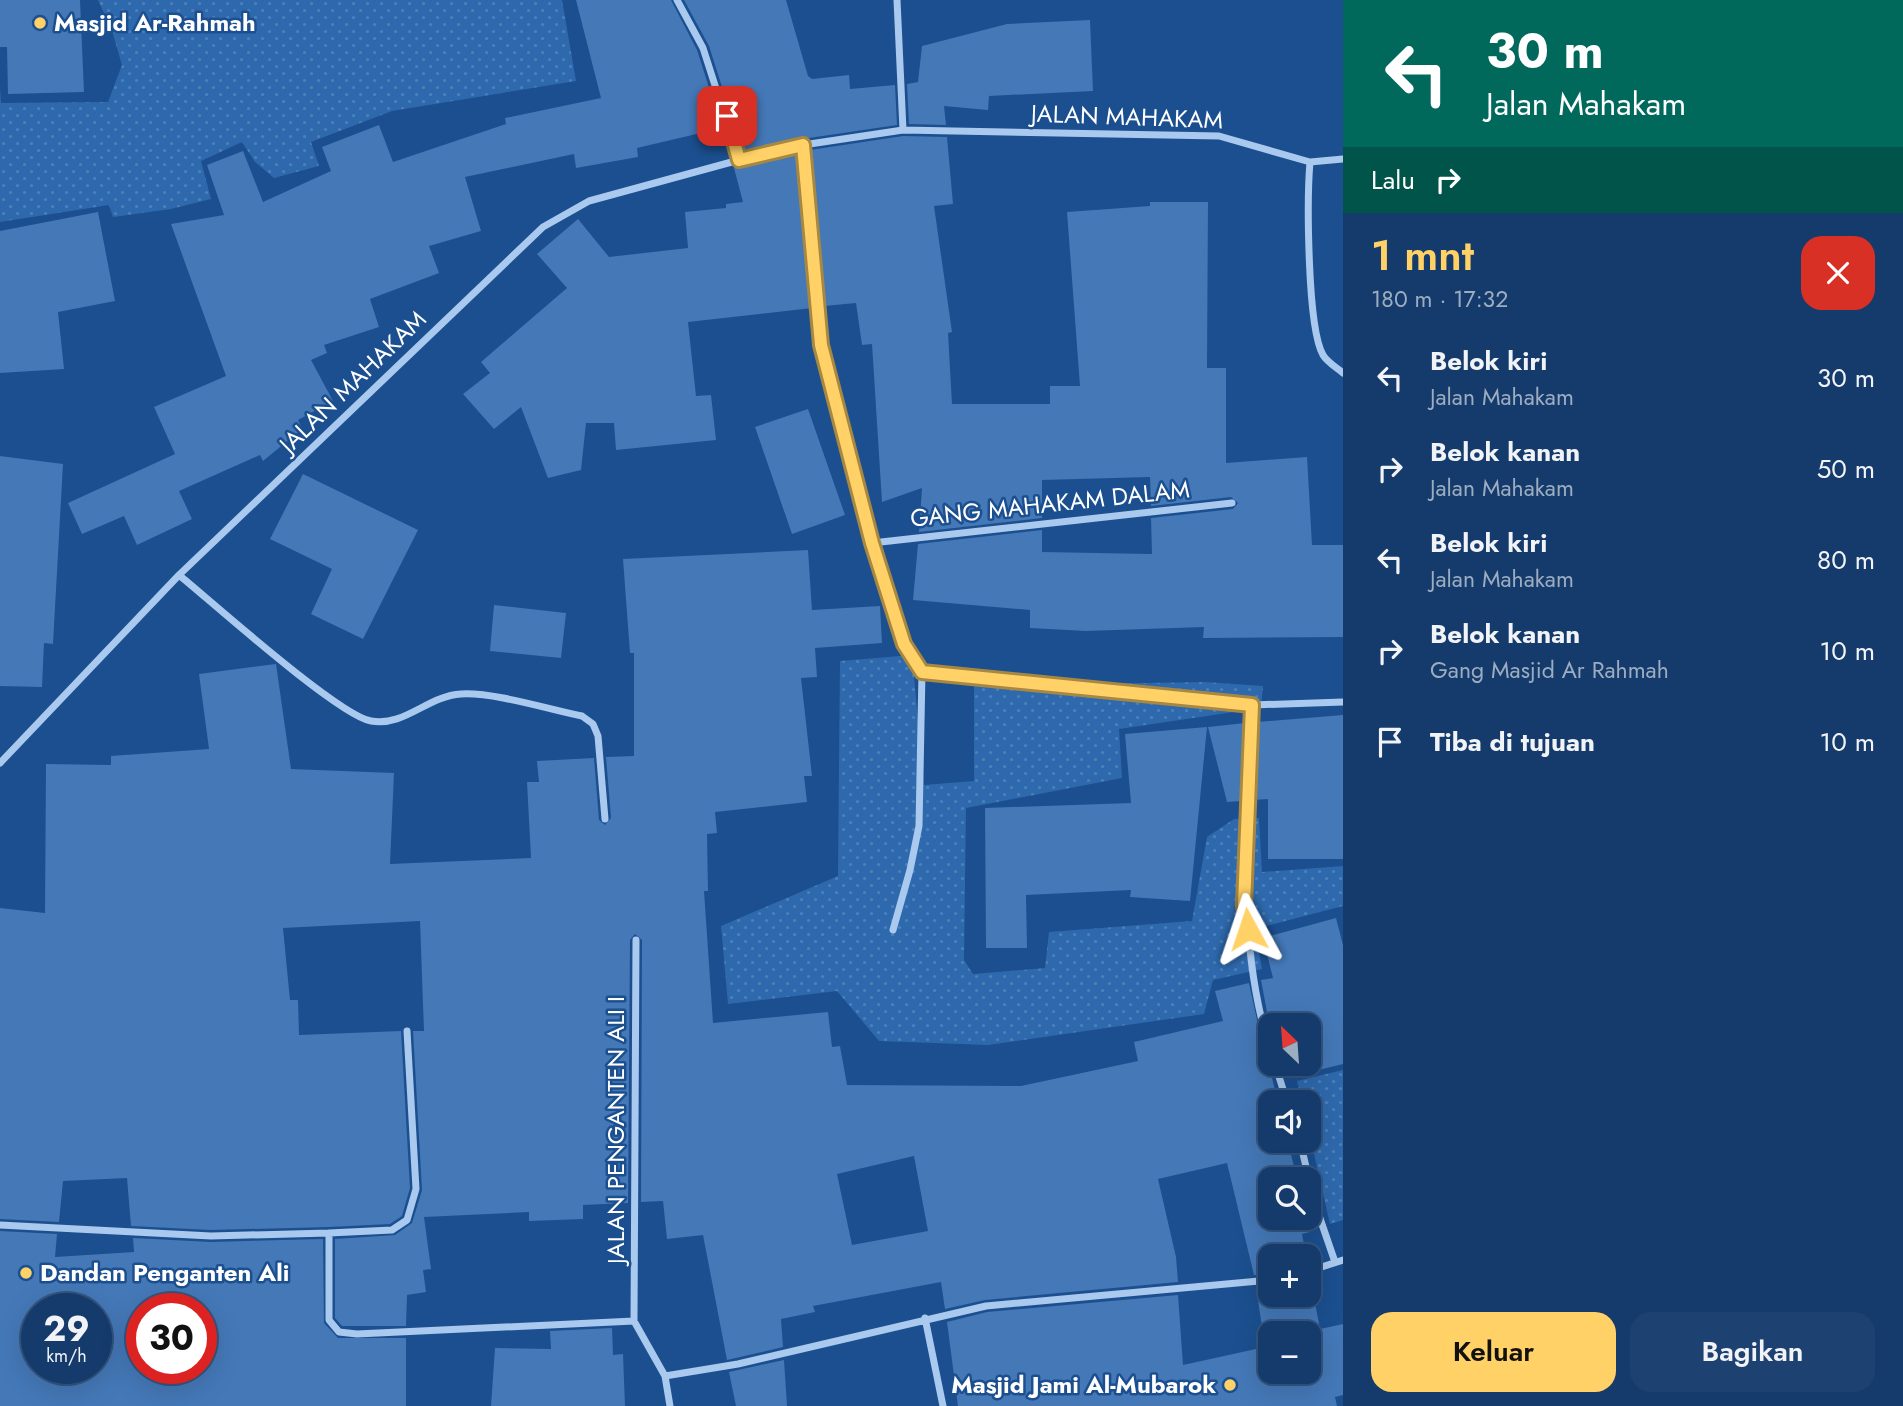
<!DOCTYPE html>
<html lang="id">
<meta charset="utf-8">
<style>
:root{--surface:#143b6b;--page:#1d4271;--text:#f1f3f6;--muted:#9dadc1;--line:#33557e;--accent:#ffd166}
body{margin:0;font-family:Jost,sans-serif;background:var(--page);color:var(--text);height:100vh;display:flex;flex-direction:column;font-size:26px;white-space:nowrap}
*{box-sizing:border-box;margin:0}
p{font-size:23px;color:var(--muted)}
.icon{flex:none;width:38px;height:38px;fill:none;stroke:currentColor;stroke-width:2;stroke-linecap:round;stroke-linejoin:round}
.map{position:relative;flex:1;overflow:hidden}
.panel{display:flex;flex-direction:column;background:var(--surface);width:560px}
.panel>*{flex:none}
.top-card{background:#00695c;color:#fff;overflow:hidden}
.needle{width:46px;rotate:335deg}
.tools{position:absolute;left:1258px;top:1013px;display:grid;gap:14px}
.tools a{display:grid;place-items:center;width:63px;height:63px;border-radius:14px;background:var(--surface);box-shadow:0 7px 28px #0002,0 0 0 2px var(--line);font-size:35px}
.speed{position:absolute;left:21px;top:1293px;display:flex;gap:14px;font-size:35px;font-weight:700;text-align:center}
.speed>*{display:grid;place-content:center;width:91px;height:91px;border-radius:50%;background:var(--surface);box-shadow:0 7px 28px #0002,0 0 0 2px var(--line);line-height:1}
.speed small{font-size:18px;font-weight:400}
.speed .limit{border:10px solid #d22;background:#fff;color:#111}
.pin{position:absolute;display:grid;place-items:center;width:60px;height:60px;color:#fff;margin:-30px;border-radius:14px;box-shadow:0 4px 10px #0006}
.me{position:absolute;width:77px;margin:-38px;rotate:355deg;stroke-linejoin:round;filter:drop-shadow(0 0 5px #0008)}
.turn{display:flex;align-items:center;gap:24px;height:147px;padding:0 28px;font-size:32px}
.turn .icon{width:91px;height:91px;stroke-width:2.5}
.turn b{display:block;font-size:49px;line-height:60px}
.then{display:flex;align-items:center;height:66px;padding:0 28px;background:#0003;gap:14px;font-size:26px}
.round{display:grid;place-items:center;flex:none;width:74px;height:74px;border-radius:21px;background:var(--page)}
.headline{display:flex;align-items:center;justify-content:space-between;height:119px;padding:0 28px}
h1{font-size:42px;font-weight:600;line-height:52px;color:var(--accent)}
.cta{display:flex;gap:14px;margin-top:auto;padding:14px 28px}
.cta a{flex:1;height:80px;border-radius:21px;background:var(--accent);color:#111;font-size:28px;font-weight:600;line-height:80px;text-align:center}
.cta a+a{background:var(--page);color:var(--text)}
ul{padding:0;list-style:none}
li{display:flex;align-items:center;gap:21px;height:91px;padding:0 28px}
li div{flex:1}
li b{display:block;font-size:26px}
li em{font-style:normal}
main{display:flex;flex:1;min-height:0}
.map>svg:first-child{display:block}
.grass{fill:url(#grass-dots)}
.building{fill:#4478b7;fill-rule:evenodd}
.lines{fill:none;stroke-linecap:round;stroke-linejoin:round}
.street{stroke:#a9c9ee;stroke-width:7}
.route-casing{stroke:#a68842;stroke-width:18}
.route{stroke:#ffd166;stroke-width:12}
.poi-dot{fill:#ffd166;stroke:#1b4f8f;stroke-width:2.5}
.labels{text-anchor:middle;stroke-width:5;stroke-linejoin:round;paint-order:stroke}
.poi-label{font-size:24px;font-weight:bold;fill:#fff;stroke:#1b4f8f;text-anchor:start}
.street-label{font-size:24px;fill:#fff;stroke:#1b4f8f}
</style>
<main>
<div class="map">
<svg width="1343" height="1406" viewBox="0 0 1343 1406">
<defs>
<pattern id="grass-dots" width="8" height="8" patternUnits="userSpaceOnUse" patternTransform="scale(1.75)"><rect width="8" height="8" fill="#2e69ad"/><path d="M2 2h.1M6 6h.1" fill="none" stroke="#4d80b9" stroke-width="1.8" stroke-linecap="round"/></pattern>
</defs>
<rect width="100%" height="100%" fill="#1b4f8f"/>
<path class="grass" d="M98 0H562L576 81 392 111 311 142 319 166 274 178 255 162 242 142 201 161 211 199 171 209 113 217 109 205 0 222V87L1 103 108 102 122 65 112 31Z
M912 655 924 785 974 781V686L1205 682 1263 686 1261 708 1119 729 1122 778 966 808 964 960 973 974 1045 968 1049 932 1192 921 1207 837 1234 819 1259 818 1262 872 1343 866V906L1255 929 1262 969 1213 980 1204 1014 988 1045 879 1041 837 991 728 1004 721 926 838 876 840 661Z
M1343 1070V1220L1330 1224 1309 1132V1102H1302L1297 1081Z"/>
<path class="building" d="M0 0H80L84 92 8 94 7 47H0Z
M576 0H671L697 50 722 128 637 148 638 157 576 168 574 154 465 177 481 231 429 246 439 273 370 299 379 327 324 345 327 353 311 360 333 401 298 420 302 429 263 461 260 455 179 491 192 519 137 545 124 516 82 534 68 503 175 454 154 407 226 376 171 224 224 215 207 165 243 151 263 202 331 171 322 147 379 125 393 162 506 124 505 118 601 98Z
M684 0H786L808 76 812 79 849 75 850 89 895 85 897 125 802 139 743 153 709 46Z
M1090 20 1093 91 989 96 988 110 944 106 946 125 909 124 907 84 918 82 922 46 1007 24Z
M903 136 947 137 953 204 934 206 952 332 948 333 952 404H1050V386H1080L1067 212 1150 206V202H1208L1207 368H1226V463L1307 457 1312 545H1343V637L1203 638 1204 627 1086 631 1030 628V610L913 600 918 544 1042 530V552L1152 554 1151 518 1233 509 1238 503 1231 497 1151 506 1150 477 1042 480V518L919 532 922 488 882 502 872 344 862 345 856 303 824 306 810 150Z
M798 153 812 308 688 322 696 396 711 395 716 440 616 450 614 423H586L581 470 548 478 521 407 494 429 463 394 490 373 481 362 567 288 537 254 578 219 609 257 688 248 685 212 726 208V204L743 202 734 168Z
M98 212 115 301 58 312 64 369 0 373V231Z
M808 409 845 515 792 534 755 427Z
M0 456 63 464 53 644 44 643 42 687 0 686Z
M303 474 418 530 363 639 311 614 332 569 270 539Z
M808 550 812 610 880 606 882 643 815 648 817 677 801 678 812 776H804L807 802 715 812 717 833 707 834 708 891H704L713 1023 828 1012 832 1047 840 1046 847 1085 1021 1086 1138 1061 1134 1042 1223 1021 1215 991 1249 983 1264 1052 1270 1056 1269 1066 1278 1102H1270V1141H1288L1297 1180H1270V1218H1306L1310 1232 1302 1234 1306 1256H1270V1274L1254 1275 1227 1163 1158 1179 1176 1257 1178 1282 985 1300 945 1309 941 1282 813 1306 815 1312 781 1319 783 1347 727 1360 703 1235 667 1239 663 1201 641 1202 642 940 635 934 630 940 628 1203 583 1205V1219L529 1221V1212L424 1217 431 1269 423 1270 426 1292 407 1295 406 1326H342L335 1318V1239L395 1235 412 1223 422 1190 413 1031H424L420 921 283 928 290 1000H298L299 1035 401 1031 410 1188 402 1216 390 1224 329 1227 211 1230 131 1226 127 1178 63 1181 59 1222 0 1219V908L45 913 46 764 111 765V756L209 749 199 674 276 664 291 769 394 773 390 864 531 858 527 782H539L537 761 594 758 599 820 605 825 611 818 606 757 634 756V653H630L623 559ZM914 1156 928 1231 852 1245 837 1174Z
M494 605 566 613 561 658 490 651Z
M1343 715V859H1268V799L1254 800 1257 722Z
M1245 723 1241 801 1227 802 1208 727Z
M1207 727 1190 901 1130 897 1131 890 1026 895 1027 948H986L985 808 1131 803 1125 734Z
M1336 918 1343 945V1064L1286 1078 1281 1064H1309V1026L1270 1028 1261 980 1273 978 1263 938Z
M0 1231 57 1234 55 1257 134 1252 133 1238 211 1242 323 1239 324 1323 338 1338H406V1406H0ZM37 1309H96V1368H37ZM142 1309H201V1368H142Z
M1310 1277 1320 1329 1343 1324V1395L1335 1397 1337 1406H958L947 1322 987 1312 1178 1295 1183 1365 1265 1347 1256 1287 1270 1286V1295H1309ZM1270 1334H1309V1372H1270Z
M612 1328 613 1355 623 1354 625 1406H491L495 1348 551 1349 550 1331Z
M784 1360 787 1406H736L729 1372Z"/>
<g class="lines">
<path class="street" d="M677 0 703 48 739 160
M897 0 903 130
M803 145 821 345 872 543 904 644 922 672 1252 705 1343 702
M1310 162C1307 197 1307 327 1323 355 1327 362 1337 368 1343 373
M872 543 1232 503
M179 575C212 602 338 715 371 721 405 727 427 696 461 694 493 692 548 709 582 716L593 724 598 736 605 819
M1252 705C1247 820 1235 938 1270 1050
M0 763 179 575 543 227 589 201 739 160 803 145 903 130 1219 136 1310 162 1343 159
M893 930 910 870 919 826 922 672
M1275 1064 1287 1102
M1300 1141 1314 1201 1335 1262
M0 1225 211 1236 329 1233V1320L339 1332 357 1334 634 1321 665 1376 738 1364 986 1306 1270 1280
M329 1233 392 1230 407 1220 416 1189 407 1031
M1309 1271 1343 1260
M925 1318 943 1406
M634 1321 636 940
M665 1376 670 1406"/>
</g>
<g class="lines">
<defs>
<path id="route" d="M727 116 739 160 803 145 821 345 872 543 904 644 922 672 1252 705 1244 905 1248 929"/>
</defs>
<use href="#route" class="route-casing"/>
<use href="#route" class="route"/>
</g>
<g class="poi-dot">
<circle cx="40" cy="23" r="7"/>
<circle cx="26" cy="1273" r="7"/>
<circle cx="1230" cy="1385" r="7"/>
</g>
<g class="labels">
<g class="poi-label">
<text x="54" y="31">Masjid Ar-Rahmah</text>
<text x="40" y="1281">Dandan Penganten Ali</text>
<text x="1216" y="1393" text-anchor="end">Masjid Jami Al-Mubarok</text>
</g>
<g class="street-label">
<text transform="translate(1127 117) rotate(2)" y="8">JALAN MAHAKAM</text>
<text transform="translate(353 382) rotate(-44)" y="8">JALAN MAHAKAM</text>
<text transform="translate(1050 504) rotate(-6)" y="8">GANG MAHAKAM DALAM</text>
<text transform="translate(616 1130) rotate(-90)" y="8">JALAN PENGANTEN ALI I</text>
</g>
</g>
</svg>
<div class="tools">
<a><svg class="needle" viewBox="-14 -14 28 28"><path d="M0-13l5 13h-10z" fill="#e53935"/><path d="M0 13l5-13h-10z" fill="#9dadc1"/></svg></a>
<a><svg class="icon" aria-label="sound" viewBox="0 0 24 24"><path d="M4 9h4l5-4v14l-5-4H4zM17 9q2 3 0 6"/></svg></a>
<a><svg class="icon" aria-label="search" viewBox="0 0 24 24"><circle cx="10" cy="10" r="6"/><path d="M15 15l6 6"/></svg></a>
<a>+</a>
<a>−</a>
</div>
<div class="speed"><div>29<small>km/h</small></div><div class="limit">30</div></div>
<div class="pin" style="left:727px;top:116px;background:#d93025"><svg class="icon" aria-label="arrive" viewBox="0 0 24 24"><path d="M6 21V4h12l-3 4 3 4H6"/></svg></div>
<svg class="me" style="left:1248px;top:929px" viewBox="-20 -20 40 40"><path d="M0-17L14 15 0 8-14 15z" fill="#ffd166" stroke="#fff" stroke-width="4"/></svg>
</div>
<section class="panel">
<div class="top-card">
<div class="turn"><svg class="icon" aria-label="left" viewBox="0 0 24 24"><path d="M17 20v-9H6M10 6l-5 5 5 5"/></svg><div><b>30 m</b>Jalan Mahakam</div></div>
<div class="then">Lalu<svg class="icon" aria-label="right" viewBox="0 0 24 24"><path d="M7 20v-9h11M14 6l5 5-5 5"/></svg></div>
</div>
<div class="headline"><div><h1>1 mnt</h1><p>180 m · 17:32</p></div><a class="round" style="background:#d93025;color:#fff"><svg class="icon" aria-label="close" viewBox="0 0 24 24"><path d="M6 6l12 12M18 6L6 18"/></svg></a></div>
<ul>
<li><svg class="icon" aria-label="left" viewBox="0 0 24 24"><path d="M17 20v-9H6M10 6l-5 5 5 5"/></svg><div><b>Belok kiri</b><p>Jalan Mahakam</p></div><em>30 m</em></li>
<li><svg class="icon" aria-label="right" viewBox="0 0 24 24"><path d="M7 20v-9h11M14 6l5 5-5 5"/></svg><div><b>Belok kanan</b><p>Jalan Mahakam</p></div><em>50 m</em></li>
<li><svg class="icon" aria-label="left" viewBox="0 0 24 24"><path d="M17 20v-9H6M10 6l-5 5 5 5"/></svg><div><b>Belok kiri</b><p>Jalan Mahakam</p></div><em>80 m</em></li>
<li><svg class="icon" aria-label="right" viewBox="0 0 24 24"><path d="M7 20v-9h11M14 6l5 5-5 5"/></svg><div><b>Belok kanan</b><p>Gang Masjid Ar Rahmah</p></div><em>10 m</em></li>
<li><svg class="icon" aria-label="arrive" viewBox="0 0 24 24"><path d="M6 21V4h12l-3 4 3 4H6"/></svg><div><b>Tiba di tujuan</b></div><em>10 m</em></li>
</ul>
<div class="cta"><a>Keluar</a><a>Bagikan</a></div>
</section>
</main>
